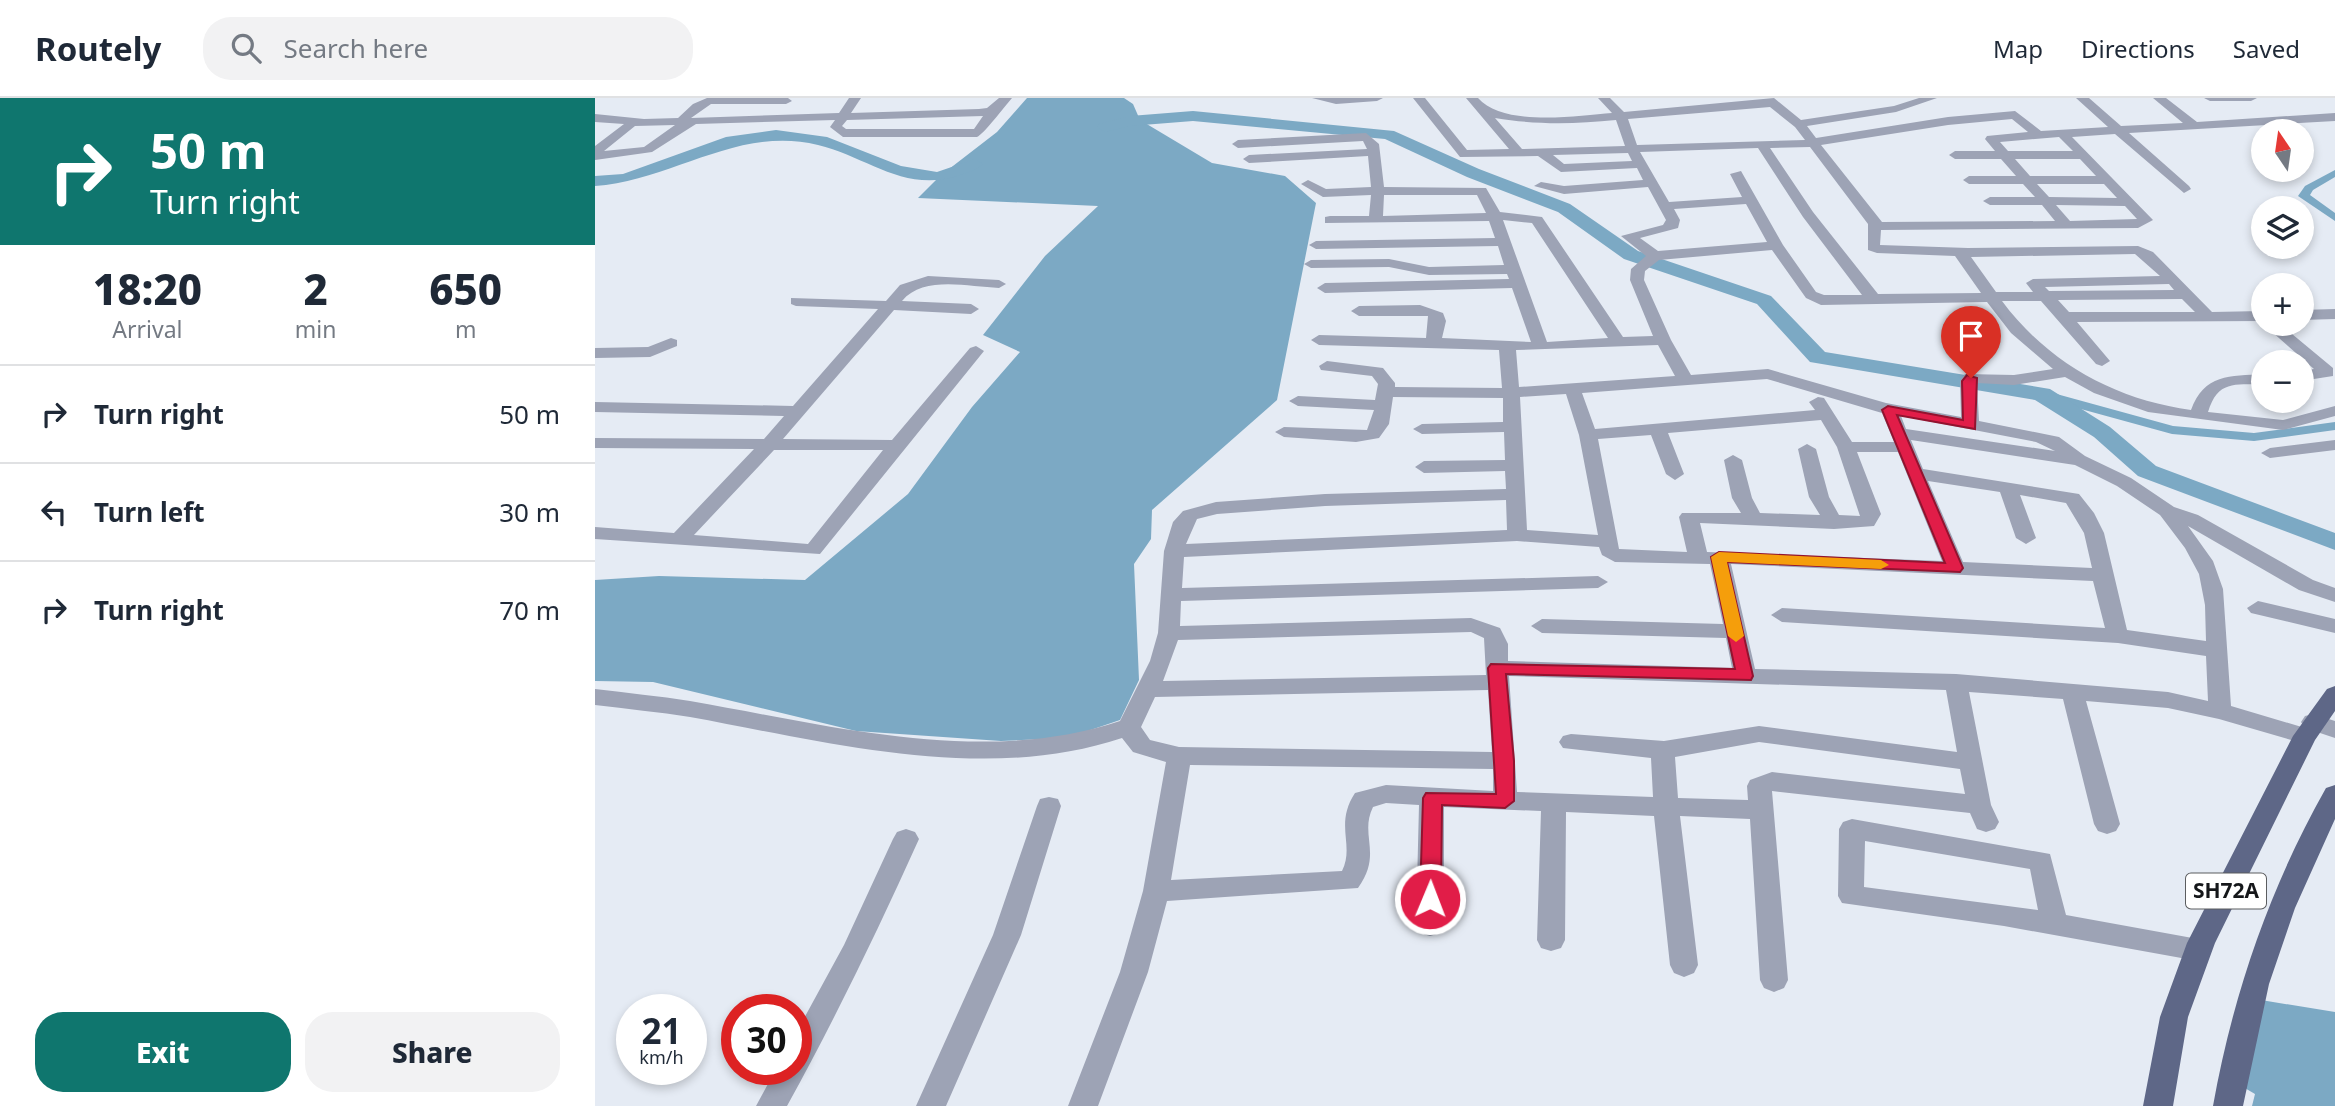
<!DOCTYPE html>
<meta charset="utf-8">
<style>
:root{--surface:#fff;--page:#f2f2f3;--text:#1f2937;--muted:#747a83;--line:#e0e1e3;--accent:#0f766e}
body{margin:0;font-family:"Noto Sans",sans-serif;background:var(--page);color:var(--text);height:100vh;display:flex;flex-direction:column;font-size:26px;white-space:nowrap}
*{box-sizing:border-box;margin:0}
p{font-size:23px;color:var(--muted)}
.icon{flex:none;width:38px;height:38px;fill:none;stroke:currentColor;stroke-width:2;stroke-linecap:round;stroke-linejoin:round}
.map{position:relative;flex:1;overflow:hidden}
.drawer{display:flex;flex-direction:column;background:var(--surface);width:595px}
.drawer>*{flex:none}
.banner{background:#0f766e;color:#fff;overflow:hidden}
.needle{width:46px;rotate:347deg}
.buttons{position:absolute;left:1656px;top:21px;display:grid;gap:14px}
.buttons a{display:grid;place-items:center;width:63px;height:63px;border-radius:50%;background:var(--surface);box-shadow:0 4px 10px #0003;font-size:35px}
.speed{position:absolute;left:21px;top:896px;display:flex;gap:14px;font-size:35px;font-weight:700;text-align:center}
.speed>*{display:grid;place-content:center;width:91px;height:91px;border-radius:50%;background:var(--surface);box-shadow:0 4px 10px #0003;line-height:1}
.speed small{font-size:18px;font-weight:400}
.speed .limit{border:10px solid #d22;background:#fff;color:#111}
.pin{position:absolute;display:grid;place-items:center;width:60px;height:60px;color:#fff;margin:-72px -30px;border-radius:50% 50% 50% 0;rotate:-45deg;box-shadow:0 0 7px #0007}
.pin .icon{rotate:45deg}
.me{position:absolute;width:77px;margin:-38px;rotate:1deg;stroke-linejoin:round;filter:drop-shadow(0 0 5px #0008)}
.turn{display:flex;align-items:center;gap:24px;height:147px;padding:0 35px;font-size:32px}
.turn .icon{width:91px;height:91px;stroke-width:2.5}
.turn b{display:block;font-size:49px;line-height:60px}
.eta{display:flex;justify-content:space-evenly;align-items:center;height:119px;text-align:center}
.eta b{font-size:42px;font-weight:800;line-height:49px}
.button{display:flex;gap:14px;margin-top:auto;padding:14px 35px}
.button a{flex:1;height:80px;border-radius:28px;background:var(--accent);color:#fff;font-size:28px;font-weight:800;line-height:80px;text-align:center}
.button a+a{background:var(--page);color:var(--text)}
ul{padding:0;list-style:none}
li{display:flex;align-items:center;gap:21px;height:98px;padding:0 35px;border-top:2px solid var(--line)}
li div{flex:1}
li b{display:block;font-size:26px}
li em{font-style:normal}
header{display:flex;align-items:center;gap:42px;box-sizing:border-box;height:98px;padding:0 35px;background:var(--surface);border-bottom:2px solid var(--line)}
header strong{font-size:33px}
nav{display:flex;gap:38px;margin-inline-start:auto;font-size:24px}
.search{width:490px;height:63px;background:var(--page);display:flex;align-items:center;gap:18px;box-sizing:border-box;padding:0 24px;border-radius:28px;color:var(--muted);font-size:26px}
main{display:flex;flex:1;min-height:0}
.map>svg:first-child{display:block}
.water{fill:#7ca9c4}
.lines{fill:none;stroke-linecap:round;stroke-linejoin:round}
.canal{fill:#7ca9c4;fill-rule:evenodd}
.river{fill:#7ca9c4;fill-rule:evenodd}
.minor{fill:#9da3b5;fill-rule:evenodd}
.major{fill:#5e6787;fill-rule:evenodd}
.route{fill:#e11d48;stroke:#92132f;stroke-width:2}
.slow{fill:#f59e0b}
.labels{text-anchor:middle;stroke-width:6;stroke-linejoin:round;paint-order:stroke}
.shield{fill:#fff;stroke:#5b5d5f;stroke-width:2}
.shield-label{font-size:21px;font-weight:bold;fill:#15171a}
</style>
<header>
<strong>Routely</strong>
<div class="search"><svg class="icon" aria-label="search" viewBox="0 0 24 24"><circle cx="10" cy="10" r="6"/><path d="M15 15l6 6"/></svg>Search here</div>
<nav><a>Map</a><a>Directions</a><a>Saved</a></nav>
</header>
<main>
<section class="drawer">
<div class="banner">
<div class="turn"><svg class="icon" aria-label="right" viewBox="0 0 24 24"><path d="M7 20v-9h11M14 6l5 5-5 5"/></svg><div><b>50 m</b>Turn right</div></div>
</div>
<div class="eta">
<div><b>18:20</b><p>Arrival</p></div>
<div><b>2</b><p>min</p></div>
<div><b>650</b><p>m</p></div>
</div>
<ul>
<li><svg class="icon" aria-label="right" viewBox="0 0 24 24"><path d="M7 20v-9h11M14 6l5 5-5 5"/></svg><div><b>Turn right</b></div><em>50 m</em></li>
<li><svg class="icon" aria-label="left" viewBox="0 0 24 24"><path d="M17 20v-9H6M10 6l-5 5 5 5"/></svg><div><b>Turn left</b></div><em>30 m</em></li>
<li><svg class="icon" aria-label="right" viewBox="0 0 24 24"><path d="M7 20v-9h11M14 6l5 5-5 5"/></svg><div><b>Turn right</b></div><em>70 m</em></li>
</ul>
<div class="button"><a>Exit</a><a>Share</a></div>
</section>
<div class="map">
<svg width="1740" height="1008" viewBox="0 0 1740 1008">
<rect width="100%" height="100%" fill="#e5ebf4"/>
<path class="water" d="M432 0H529L538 6 545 22 617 65 690 78 721 105 682 302 557 412 556 441 539 466 544 582 525 622 472 640 406 643 261 633 58 584 0 583V482L64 478 210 482 313 396 377 309 425 254 388 237 450 158 503 108 323 100 345 78 402 34Z
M1666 902 1740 914V1008H1657L1660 996 1648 989Z"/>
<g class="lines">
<path class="canal" d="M1740 72V79L1718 92 1715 97 1740 115V123L1703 98 1710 88Z
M1447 292 1578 328 1659 335 1740 324V332L1659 343 1577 336 1442 299V293Z"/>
<path class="river" d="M598 13 799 33 884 71 975 106 1043 153 1176 198 1230 254 1455 291 1515 329 1561 368 1740 435V452L1543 378 1499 339 1440 302 1215 264 1162 206 1029 161 963 114 872 79 790 41 598 23 535 28 510 34 502 29 504 26 535 18Z
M181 32 232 39 306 68 342 74 380 61 388 66C383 72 373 74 365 77 310 96 273 59 223 47 143 27 77 83 0 88V78L28 76 131 39Z"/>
<path class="minor" d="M112 0H193L197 3 191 6H116L96 20 244 15 254 0H266L256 15 384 11 392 10 404 0H417C409 9 389 36 382 39H248L235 29 240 22 101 26 57 54 0 62V48L29 26 0 24V16L49 21 83 20 98 6ZM388 18 379 31H251L247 28 252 22ZM80 27 49 49 9 53 40 28Z
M717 0H788L782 3 741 6Z
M818 0H830L872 52 914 51 871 0H883C908 29 981 18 1017 15L1003 0H1015L1029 14 1179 0 1206 22 1299 8 1324 0H1342L1301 14 1212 28 1221 40 1353 19 1420 13 1446 33 1513 29 1481 0H1494L1526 28 1588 25 1558 0H1571L1602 24 1740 15V23L1534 35 1594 88 1596 91 1589 95 1520 36 1477 39 1558 122 1543 130 1286 132 1285 147 1373 150 1543 148 1558 154 1617 214 1668 213V223L1482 224 1515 263 1507 268 1501 266 1446 203H1407C1453 265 1521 302 1596 312 1609 276 1635 278 1668 276V286C1639 287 1623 282 1613 314L1688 322 1740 308V318L1688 332 1553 314 1499 295 1470 279 1419 287 1382 285 1384 323 1464 339 1490 358 1536 380 1579 409 1603 417 1718 482 1740 490V504L1704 492 1593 428 1618 463 1628 491 1636 608 1710 630 1706 624 1710 618 1718 616 1740 623V640L1719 633 1722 638 1718 644 1710 646 1624 621 1573 610 1491 603 1525 726 1521 733 1512 736 1503 733 1499 726 1468 601 1374 594 1396 707 1404 724 1400 731 1391 734 1382 731 1375 715 1177 693 1193 882 1189 890 1179 894 1169 890 1165 882 1155 721 1085 718 1103 867 1099 875 1089 879 1079 875 1075 867 1059 718 971 714 970 842 966 850 956 853 946 850 942 842 946 713 849 709V827L845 835 835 838 825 835 821 827 824 707 791 705 778 709C764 737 788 756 763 790L572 803 553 874 503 1008H473L525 874 548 793 571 664 538 654 527 640C390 686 233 644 95 619 64 614 32 611 0 607V591C32 595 64 598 95 603 234 627 387 669 525 623L555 563 563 535 569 453 578 424 588 413 621 404 730 396 911 391 910 373 829 375 820 369 829 363 910 362 909 334 827 336 818 331 827 326 908 324V300L798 299 794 326 784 340 761 344 689 339 680 334 689 329 772 332 779 312 703 308 694 303 703 298 780 302 783 286 777 278 726 272 724 268 732 263 788 270 800 285V289L907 290 904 252 724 247 716 242 724 237 831 240 833 218H764L756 213 764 208 825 207 848 215 851 223 847 240 936 244 917 190 730 195 722 190 730 185 914 181 912 176 834 177 794 169 716 170 709 166 716 162 794 161 834 169 909 167 903 148 721 151 714 147 721 143 900 140 894 123 730 125V119L735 118H774L776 97 728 99 706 86 713 82 731 91 776 89 773 58 654 65 648 61 654 57 772 51 768 43 643 50 637 46 643 42 771 35 784 46 789 89 891 90 905 114 947 119 1028 239 1058 238 1035 182 1036 171 1051 158 1026 138 1068 127 1071 122 1053 89 969 96 939 88 946 84 969 88 1048 82 1042 70 966 74 943 58 865 59ZM1175 9 1200 29 1210 42 1042 47 1033 21ZM900 20C942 27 980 26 1021 22L1030 48 927 51ZM1417 21 1433 34 1392 38 1390 41 1400 53H1360L1354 57 1360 61H1406L1421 78H1374L1368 82 1374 86H1428L1440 99H1395L1388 103 1395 107H1447L1460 123 1287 124 1226 47 1353 27ZM1464 39 1478 53H1413L1405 44ZM1215 49 1273 126V152L1282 155 1360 158 1386 195 1283 196 1218 114 1175 50ZM1163 50 1208 119 1267 197H1229L1221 194 1188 147 1146 73 1135 76 1147 99 1074 104 1045 54ZM1033 55 1037 63 969 66 958 57ZM1420 61H1485L1501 78H1435ZM1442 86H1509L1522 100 1454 99ZM789 97H882L891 115 788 118ZM1151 106 1172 144 1063 153 1045 140 1083 130 1085 122 1079 111ZM1461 107 1530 108 1542 121 1475 123ZM908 122 937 125 1013 240 952 244ZM1177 152 1211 200 1226 207 1392 204 1416 235 1458 271 1419 277 1370 276 1365 283 1366 319 1291 305 1173 271 1096 277 1076 242 1049 182 1050 173 1064 162ZM1540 156 1565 178 1438 181 1431 185 1438 194H1401L1376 159ZM1574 186 1579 192 1454 193 1450 189ZM1587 201 1600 214H1474L1463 202ZM1063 247 1080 278 924 289 921 252ZM1172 281 1287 315 1299 344H1257L1229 300 1223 299 1214 304 1220 312 1000 331 987 295ZM971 296 984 337 1003 437 932 432 925 299ZM1306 318 1441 344 1460 353 1311 331ZM1226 322 1242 349 1265 418 1244 417 1234 399 1221 351 1212 346 1203 351 1214 399 1225 417 1165 415 1157 400 1147 362 1138 357 1129 362 1137 400 1146 415H1087L1084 419 1092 454 1024 451 1003 341 1056 337 1071 376 1080 382 1089 376 1073 335ZM1316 342 1480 367 1522 388 1565 417 1590 450 1604 476 1610 507 1611 543 1532 532 1509 435 1499 415 1484 396 1328 371ZM1262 354H1303L1347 463 1112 454 1105 425 1239 431 1279 428 1286 416ZM1333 383 1405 394 1421 440 1431 446 1441 440 1425 397 1471 405 1489 435 1497 470 1368 464ZM911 402 912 432 591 446 602 421 622 416 730 408ZM922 443 1004 449 1007 457 1020 464 1115 466 1128 526 947 521 936 528 947 535 1131 540 1137 570 913 563V546L905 530 876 520 585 528 586 503 1003 490 1013 484 1003 478 587 490 589 459ZM1136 466 1498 483 1510 530 1187 510 1176 517 1187 524 1523 545 1611 558 1613 603 1573 594 1361 576 1160 571ZM876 534 889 540 891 577 568 583 583 542ZM914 578 1351 592 1362 654 1164 628 1069 643 976 636 968 638 964 644 968 650 1056 660 1058 699 922 694ZM893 592 897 654 584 649 555 642 546 629 560 599ZM1164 644 1365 671 1370 696 1177 674 1155 682 1152 688 1153 702 1083 700 1080 659ZM595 667 898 671V693L791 687 760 695C739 727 760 747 747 773L576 782Z
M1609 0H1662L1656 3H1615Z
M333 178 404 182 411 186 404 190C373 189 329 177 307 203L376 206 384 211 376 216 299 212 188 341 297 342 375 250 381 248 389 253 225 456 0 441V429L79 435 159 351 0 350V340L169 341 189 318 0 314V304L198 308 283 211 201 208 196 206V200L291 203 305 187ZM179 352H288L213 446 99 437Z
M1740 211V221L1706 222V212Z
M1668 226H1685L1738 270V278L1706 283V273L1719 271Z
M76 240 82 242V248L55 259 0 260V250L53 249Z
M1740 342V352L1675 360 1666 355 1675 350Z
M1663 503 1740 521V535L1656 515 1652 510Z
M454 699 463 701 466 708 426 837 351 1008H321L398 837 442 708 445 701Z
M1257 721 1455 756 1471 817 1603 841 1613 844 1617 852 1613 860 1603 863 1409 828 1247 805 1243 798 1244 731 1248 724ZM1270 743 1435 771 1443 812 1269 789Z
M311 731 320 734 324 741C283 832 240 921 192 1008H161L181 971H201V935L249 847 298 741 302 734Z"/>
<path class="major" d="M1740 588V613L1720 642 1620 845 1593 919 1578 1008H1548L1565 919 1592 845 1698 638 1732 591Z
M1740 687V721L1700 810 1674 886 1648 1008H1618C1638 896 1675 789 1731 690Z"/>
</g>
<path class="route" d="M1372 277 1382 280 1380 331 1302 317 1368 470 1365 474 1132 464 1158 578 1156 582 911 576 919 663V703L910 710 847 707 846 801 843 807H828L825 801 828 700 831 695 901 696 893 570 896 566 1140 571 1116 459 1124 454 1350 465 1287 312 1293 308 1368 322 1367 283Z"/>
<path class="slow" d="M1124 454 1286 462 1294 467 1286 471 1132 464 1149 538 1141 544 1133 538 1116 459Z"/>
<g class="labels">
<rect class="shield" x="1591" y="775.5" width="80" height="35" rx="5"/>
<g class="shield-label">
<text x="1631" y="800">SH72A</text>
</g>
</g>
</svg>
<div class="buttons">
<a><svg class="needle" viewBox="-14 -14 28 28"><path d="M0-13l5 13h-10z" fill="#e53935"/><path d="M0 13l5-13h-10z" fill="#747a83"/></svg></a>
<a><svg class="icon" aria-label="layers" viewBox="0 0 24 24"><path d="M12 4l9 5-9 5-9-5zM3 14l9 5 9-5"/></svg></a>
<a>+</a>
<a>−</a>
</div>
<div class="speed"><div>21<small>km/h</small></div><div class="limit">30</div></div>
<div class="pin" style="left:1376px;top:280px;background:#d93025"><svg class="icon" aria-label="arrive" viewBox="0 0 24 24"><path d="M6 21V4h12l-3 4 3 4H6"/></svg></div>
<svg class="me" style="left:835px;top:801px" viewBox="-20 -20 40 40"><circle r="17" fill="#e11d48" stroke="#fff" stroke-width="3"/><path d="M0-11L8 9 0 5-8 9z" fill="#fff"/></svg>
</div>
</main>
